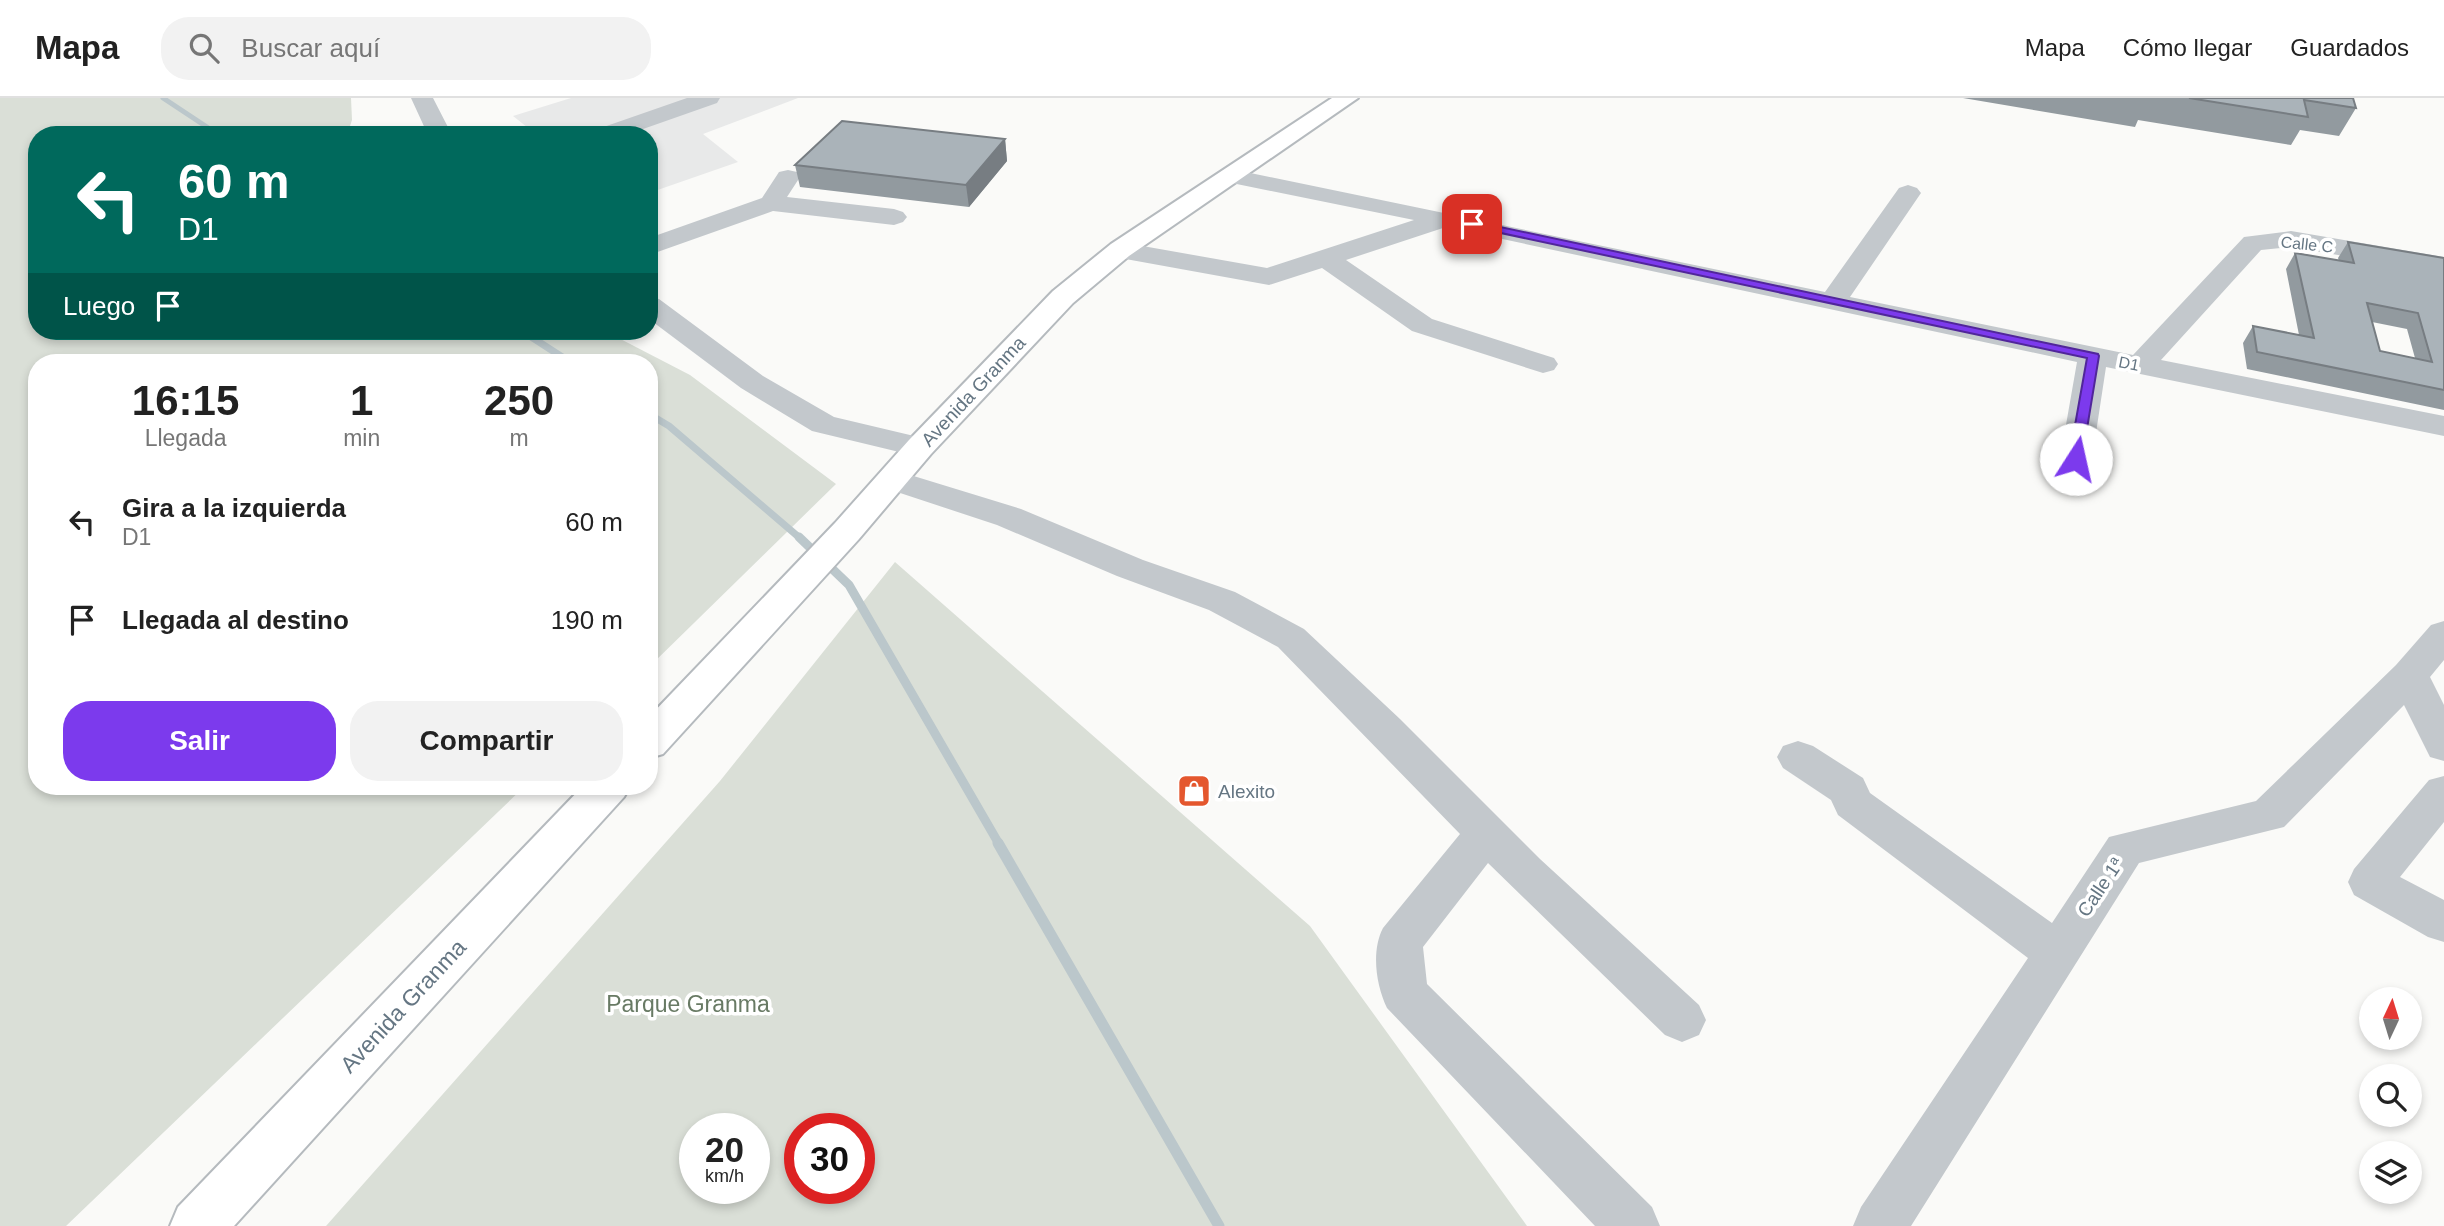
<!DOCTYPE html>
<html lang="es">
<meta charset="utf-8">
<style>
:root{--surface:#fff;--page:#f2f2f2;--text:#222;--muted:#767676;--line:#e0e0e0;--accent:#7c3aed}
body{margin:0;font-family:Arial,sans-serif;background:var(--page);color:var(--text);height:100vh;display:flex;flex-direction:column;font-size:26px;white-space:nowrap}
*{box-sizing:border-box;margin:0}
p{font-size:23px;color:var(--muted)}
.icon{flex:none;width:38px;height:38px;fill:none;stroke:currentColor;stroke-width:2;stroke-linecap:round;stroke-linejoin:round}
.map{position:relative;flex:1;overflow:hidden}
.panel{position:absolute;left:28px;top:256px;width:630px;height:441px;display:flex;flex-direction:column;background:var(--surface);border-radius:28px;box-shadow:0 4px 10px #0003}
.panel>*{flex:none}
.banner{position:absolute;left:28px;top:28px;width:630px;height:214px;border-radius:28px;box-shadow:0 4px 10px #0003;background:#00695c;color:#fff;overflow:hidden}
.needle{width:46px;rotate:4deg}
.tools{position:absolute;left:2359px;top:889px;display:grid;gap:14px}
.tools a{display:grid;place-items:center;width:63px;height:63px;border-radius:50%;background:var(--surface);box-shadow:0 4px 10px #0003;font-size:35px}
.speed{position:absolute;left:679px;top:1015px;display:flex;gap:14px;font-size:35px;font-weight:700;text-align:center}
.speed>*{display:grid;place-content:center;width:91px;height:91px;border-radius:50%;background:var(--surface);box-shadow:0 4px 10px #0003;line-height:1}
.speed small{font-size:18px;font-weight:400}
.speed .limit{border:10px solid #d22;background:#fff;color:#111}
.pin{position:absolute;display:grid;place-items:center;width:60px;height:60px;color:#fff;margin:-30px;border-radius:14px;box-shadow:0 4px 10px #0006}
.me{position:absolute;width:77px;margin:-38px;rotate:10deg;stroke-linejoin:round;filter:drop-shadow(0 0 5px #0008)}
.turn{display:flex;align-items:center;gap:24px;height:147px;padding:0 35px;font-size:32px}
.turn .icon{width:91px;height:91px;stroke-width:2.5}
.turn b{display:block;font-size:49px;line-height:60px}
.then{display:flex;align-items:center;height:66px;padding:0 35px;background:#0003;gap:14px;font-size:26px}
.eta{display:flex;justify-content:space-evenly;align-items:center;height:119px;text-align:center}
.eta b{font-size:42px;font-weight:600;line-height:49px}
.button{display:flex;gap:14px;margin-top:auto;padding:14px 35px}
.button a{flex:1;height:80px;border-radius:28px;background:var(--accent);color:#fff;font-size:28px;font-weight:600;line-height:80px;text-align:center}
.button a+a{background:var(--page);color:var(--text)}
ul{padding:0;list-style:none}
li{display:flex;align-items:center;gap:21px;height:98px;padding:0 35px}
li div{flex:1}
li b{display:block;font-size:26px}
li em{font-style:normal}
header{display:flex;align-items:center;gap:42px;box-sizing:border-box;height:98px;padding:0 35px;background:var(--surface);border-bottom:2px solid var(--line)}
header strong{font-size:33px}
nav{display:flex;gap:38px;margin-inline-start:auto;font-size:24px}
.search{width:490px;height:63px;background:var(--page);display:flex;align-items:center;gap:18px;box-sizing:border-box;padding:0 24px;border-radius:28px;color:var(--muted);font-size:26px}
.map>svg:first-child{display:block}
.built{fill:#e8e9e9}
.green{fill:#dadfd7;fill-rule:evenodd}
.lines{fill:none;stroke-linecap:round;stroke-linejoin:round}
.stream-far3{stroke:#bbc7cb;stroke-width:5}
.stream-far2{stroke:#bbc7cb;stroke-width:7}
.stream-far1{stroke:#bbc7cb;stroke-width:9}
.stream{stroke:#bbc7cb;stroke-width:11}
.major-casing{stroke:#b5babe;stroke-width:4}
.minor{fill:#c3c8cc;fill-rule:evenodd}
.major{fill:#fff;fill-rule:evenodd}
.wall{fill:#929a9f;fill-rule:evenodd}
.shaded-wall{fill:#777d82}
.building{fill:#aab3b9;stroke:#777d82;stroke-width:2;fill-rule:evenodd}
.route{fill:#7c3aed;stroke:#51269a;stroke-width:2}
.labels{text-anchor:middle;stroke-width:7;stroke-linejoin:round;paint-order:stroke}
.far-street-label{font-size:16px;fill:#657683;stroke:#fff}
.street-label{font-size:19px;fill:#657683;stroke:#fff}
.poi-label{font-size:19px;fill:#657683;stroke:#fff;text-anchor:start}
.near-park-label{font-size:23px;fill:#687a64;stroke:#fff}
.near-street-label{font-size:23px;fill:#657683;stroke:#fff}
</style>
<header>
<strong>Mapa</strong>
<div class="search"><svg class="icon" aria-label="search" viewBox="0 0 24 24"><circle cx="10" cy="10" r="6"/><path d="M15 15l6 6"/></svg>Buscar aquí</div>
<nav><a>Mapa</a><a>Cómo llegar</a><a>Guardados</a></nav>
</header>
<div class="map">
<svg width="2444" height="1128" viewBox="0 0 2444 1128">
<rect width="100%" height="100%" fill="#fafaf8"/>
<path class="built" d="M571 0H798L703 36 738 64 649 95V37H537L513 18Z"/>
<path class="green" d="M0 0H351L352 22 347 37H37V233H605L690 277 836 386 649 569V264H37V688H525L66 1128H0Z
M895 464 1310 828 1527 1128H326L720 683ZM695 1031H754V1090H695ZM800 1031H859V1090H800Z"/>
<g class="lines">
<path class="stream-far3" d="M163 0 219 37"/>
<path class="stream-far2" d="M522 233 570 264
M649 316 669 328 801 441"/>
<path class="stream-far1" d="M799 439 849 487 999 746"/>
<path class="stream" d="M998 745 1219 1128"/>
<defs>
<path id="major" d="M1332 0H1358L1129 158 1073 205 931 356 859 441 663 656 649 660V619L835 425 909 342 1053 193 1111 146Z
M583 688H630L624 699 234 1128H170L178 1109Z"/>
</defs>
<use href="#major" class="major-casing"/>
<path class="minor" d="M411 0H433L452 37H428Z
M687 0H720L717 5 626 37H591L595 32Z
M1231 71 1825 194 1899 90 1908 87 1917 90 1921 95 1850 199 2133 257 2244 139 2291 133 2444 159V175L2291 149 2261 152 2161 262 2444 318V338L2106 269 2092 361 2088 368 2076 371 2064 368 2060 361 2077 264 1446 129 1346 162 1432 221 1554 260 1558 266 1554 272 1543 275 1412 233 1322 170 1269 187 1120 160 1111 158 1107 152 1111 146 1120 144 1267 170 1414 122 1222 83 1219 78 1222 73Z
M788 72 797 74 800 79 787 99 894 111 903 114 907 119 903 124 894 127 773 113 649 157V140L762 100 779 74Z
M649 199 659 201 763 278 834 319 931 342 936 349 931 356 920 359 812 333 741 290 649 221Z
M894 372 1021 411 1143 462 1235 494 1304 531 1400 621 1540 761 1699 907 1706 922 1699 937 1682 944 1665 937 1488 765 1423 849 1427 886 1652 1109 1660 1128H1595L1387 910C1376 887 1371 853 1383 830L1460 736 1278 549 1209 512 1117 478 997 427 882 389 877 382 882 375Z
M2444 523V562L2430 579 2444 607V663L2430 659 2404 607 2284 729 2139 765 1911 1128H1853L1861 1109 2028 860 1838 717 1831 702 1783 670 1777 659 1783 648 1798 643 1813 648 1863 680 1870 695 2052 825 2109 739 2256 703 2396 567 2431 527Z
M2444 678V724L2400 779 2444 802V844L2428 839 2354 797 2348 784 2354 771 2429 682Z"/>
<use href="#major" class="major"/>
</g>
<path class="wall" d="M1963 0H2353L2356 10 2339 38 2300 32 2291 47 2138 22 2135 29Z
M1005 41 1007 63 969 109 800 89 795 67Z
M2348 144 2444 160V312L2247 271 2243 245 2253 228 2299 237 2286 171 2295 155 2339 163 2338 160ZM2372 224 2407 231 2415 260 2380 253Z"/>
<path class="shaded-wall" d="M1005 41 1007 63 969 109 966 87Z"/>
<path class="building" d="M2189 0H2353L2356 10 2304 2 2308 19Z
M842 23 1005 41 966 87 795 67Z
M2348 144 2444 160V292L2257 254 2253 228 2314 240 2295 155 2354 165ZM2367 205 2418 215 2432 264 2380 253Z"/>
<path class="route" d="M1472 123 2098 256 2099 258 2082 361 2076 365 2069 361 2087 260 1468 128 1466 126Z"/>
<defs>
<symbol id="shop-square" viewBox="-11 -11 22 22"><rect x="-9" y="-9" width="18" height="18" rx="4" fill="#e4572e" stroke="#fff"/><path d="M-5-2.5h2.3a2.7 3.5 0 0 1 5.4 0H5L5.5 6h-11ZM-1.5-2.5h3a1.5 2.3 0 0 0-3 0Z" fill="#fff"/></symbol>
</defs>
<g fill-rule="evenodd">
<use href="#shop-square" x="1175" y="674" width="38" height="38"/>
</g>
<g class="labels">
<g class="far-street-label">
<text transform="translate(2307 146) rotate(6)" y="6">Calle C</text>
<text transform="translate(2129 265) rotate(11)" y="6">D1</text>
</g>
<g class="street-label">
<text transform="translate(973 293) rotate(-47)" y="7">Avenida Granma</text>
<text transform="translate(2100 789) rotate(-56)" y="7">Calle 1ª</text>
</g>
<g class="poi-label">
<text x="1218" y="700">Alexito</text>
</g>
<g class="near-park-label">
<text x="688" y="914">Parque Granma</text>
</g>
<g class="near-street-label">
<text transform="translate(403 908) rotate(-47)" y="8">Avenida Granma</text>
</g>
</g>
</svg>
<div class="tools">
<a><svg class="needle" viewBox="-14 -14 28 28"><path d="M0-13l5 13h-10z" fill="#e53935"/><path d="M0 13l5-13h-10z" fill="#767676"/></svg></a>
<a><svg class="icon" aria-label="search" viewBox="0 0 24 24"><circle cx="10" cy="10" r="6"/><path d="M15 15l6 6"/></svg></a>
<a><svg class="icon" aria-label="layers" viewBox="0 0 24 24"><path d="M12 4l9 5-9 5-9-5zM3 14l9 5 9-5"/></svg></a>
</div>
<div class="speed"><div>20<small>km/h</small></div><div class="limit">30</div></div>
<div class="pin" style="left:1472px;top:126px;background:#d93025"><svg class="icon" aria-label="arrive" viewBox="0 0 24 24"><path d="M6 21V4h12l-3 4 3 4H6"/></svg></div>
<svg class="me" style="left:2076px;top:361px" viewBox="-20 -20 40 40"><circle r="19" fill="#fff"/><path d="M0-13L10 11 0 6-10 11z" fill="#7c3aed"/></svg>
<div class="banner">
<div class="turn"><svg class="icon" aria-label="left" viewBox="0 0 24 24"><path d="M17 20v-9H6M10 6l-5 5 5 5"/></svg><div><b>60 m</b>D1</div></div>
<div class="then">Luego<svg class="icon" aria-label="arrive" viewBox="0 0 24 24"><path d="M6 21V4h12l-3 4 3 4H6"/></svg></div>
</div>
<section class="panel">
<div class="eta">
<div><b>16:15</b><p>Llegada</p></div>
<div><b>1</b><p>min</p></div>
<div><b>250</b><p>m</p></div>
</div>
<ul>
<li><svg class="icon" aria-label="left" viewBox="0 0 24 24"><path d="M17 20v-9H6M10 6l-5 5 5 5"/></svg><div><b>Gira a la izquierda</b><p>D1</p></div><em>60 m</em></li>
<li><svg class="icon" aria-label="arrive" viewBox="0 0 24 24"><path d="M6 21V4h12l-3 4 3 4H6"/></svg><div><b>Llegada al destino</b></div><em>190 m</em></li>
</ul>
<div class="button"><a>Salir</a><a>Compartir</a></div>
</section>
</div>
